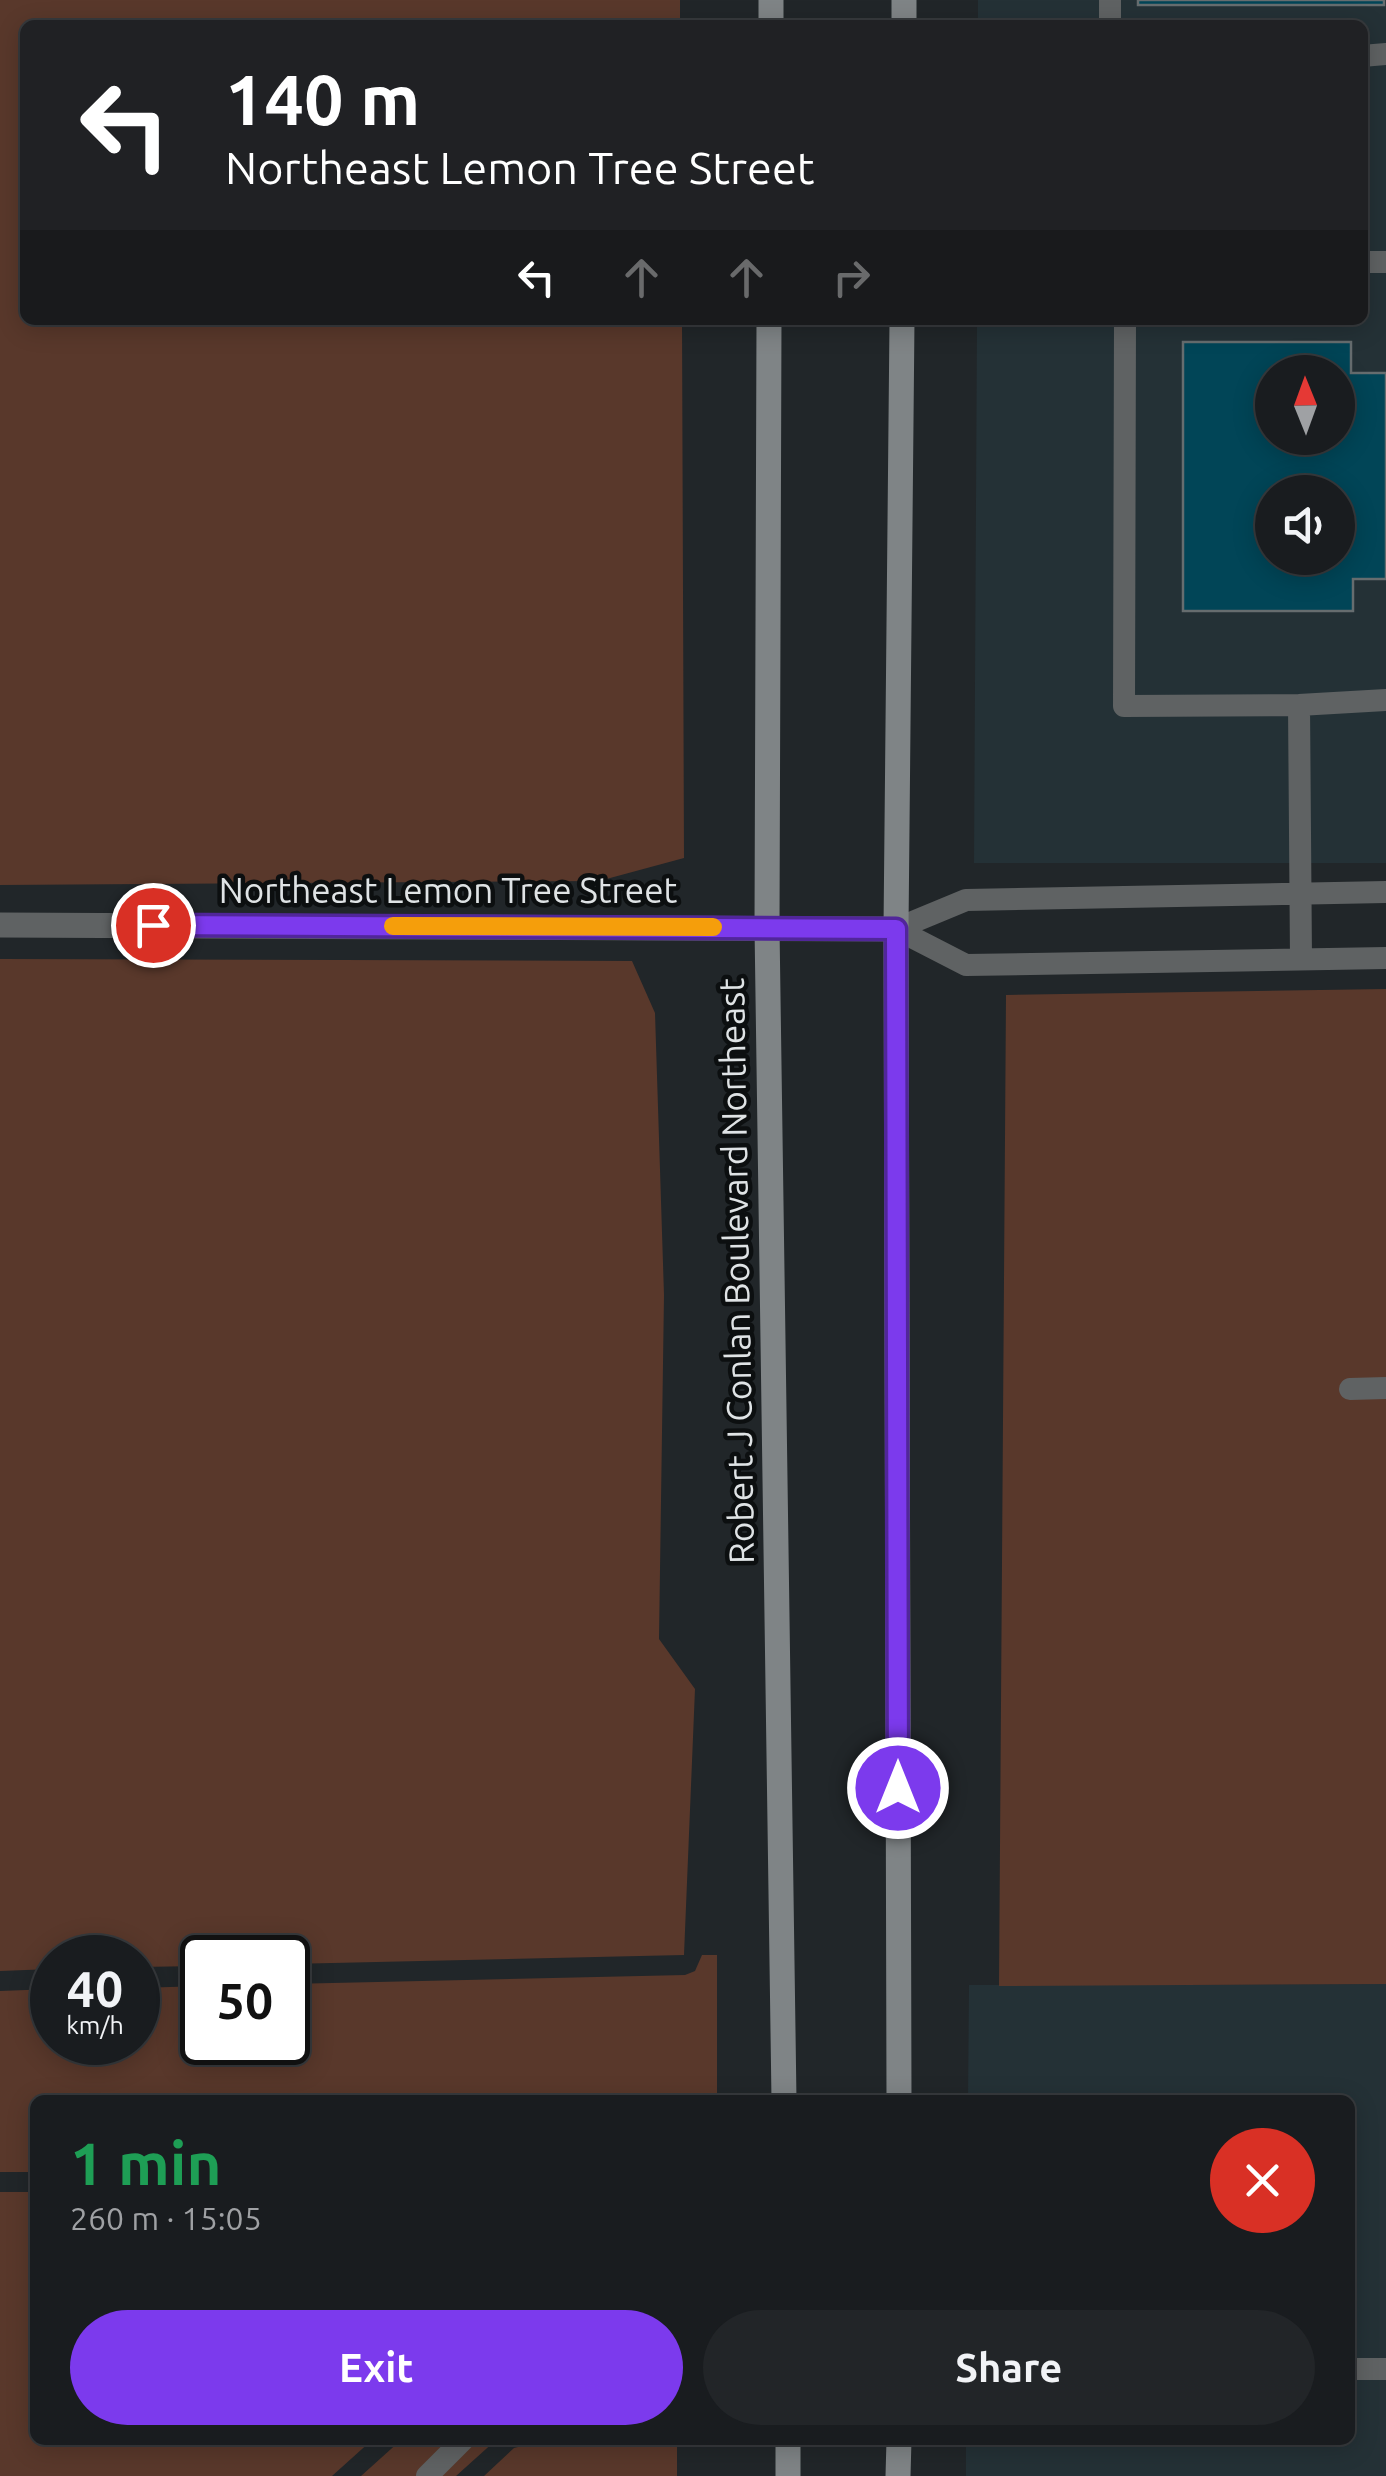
<!DOCTYPE html>
<meta charset="utf-8">
<style>
:root{--surface:#191c1f;--page:#222528;--text:#f1f3f6;--muted:#9fa1a4;--line:#373a3d;--accent:#7c3aed}
body{margin:0;font-family:Ubuntu,sans-serif;background:var(--page);color:var(--text);height:100vh;display:flex;flex-direction:column;font-size:38px;white-space:nowrap}
*{box-sizing:border-box;margin:0}
p{font-size:32px;color:var(--muted)}
.icon{flex:none;width:55px;height:55px;fill:none;stroke:currentColor;stroke-width:2;stroke-linecap:round;stroke-linejoin:round}
.map{position:relative;flex:1;overflow:hidden}
.sheet{position:absolute;left:30px;top:2095px;width:1325px;height:350px;display:flex;flex-direction:column;background:var(--surface);border-radius:15px;box-shadow:0 5px 25px #0003,0 0 0 2px var(--line)}
.sheet>*{flex:none}
.hud{position:absolute;left:20px;top:20px;width:1348px;height:305px;border-radius:15px;box-shadow:0 5px 25px #0003,0 0 0 2px var(--line);background:#202124;color:#fff;overflow:hidden}
.needle{width:65px;rotate:359deg}
.fabs{position:absolute;left:1255px;top:355px;display:grid;gap:20px}
.fabs a{display:grid;place-items:center;width:100px;height:100px;border-radius:50%;background:var(--surface);box-shadow:0 5px 25px #0003,0 0 0 2px var(--line);font-size:50px}
.speed{position:absolute;left:30px;top:1935px;display:flex;gap:20px;font-size:50px;font-weight:700;text-align:center}
.speed>*{display:grid;place-content:center;width:130px;height:130px;border-radius:50%;background:var(--surface);box-shadow:0 5px 25px #0003,0 0 0 2px var(--line);line-height:1}
.speed small{font-size:25px;font-weight:400}
.speed .limit{border:5px solid #111;border-radius:15px;background:#fff;color:#111}
.pin{position:absolute;display:grid;place-items:center;width:85px;height:85px;color:#fff;margin:-42px;border:5px solid #fff;border-radius:50%;box-shadow:0 2px 10px #0007}
.me{position:absolute;width:110px;margin:-55px;rotate:0deg;stroke-linejoin:round;filter:drop-shadow(0 0 8px #0008)}
.turn{display:flex;align-items:center;gap:35px;height:210px;padding:0 40px;font-size:45px}
.turn .icon{width:130px;height:130px;stroke-width:2.5}
.turn b{display:block;font-size:70px;line-height:85px}
.lanes{display:flex;align-items:center;height:95px;padding:0 40px;background:#0003;justify-content:center;gap:50px;direction:ltr}
.lanes .off{opacity:.35}
.round{display:grid;place-items:center;flex:none;width:105px;height:105px;border-radius:52px;background:var(--page)}
.summary{display:flex;align-items:center;justify-content:space-between;height:170px;padding:0 40px}
h1{font-size:60px;font-weight:700;line-height:75px;color:#1e9e55}
.primary-button{display:flex;gap:20px;margin-top:auto;padding:20px 40px}
.primary-button a{flex:1;height:115px;border-radius:60px;background:var(--accent);color:#fff;font-size:40px;font-weight:700;line-height:115px;text-align:center}
.primary-button a+a{background:var(--page);color:var(--text)}
.map>svg:first-child{display:block}
.built{fill:#243136;fill-rule:evenodd}
.green{fill:#59382b}
.building{fill:#014557;stroke:#666d6f;stroke-width:2.5;fill-rule:evenodd}
.lines{fill:none;stroke-linecap:round;stroke-linejoin:round}
.service{stroke:#5f6263;stroke-width:22}
.minor{stroke:#5f6263;stroke-width:25}
.secondary{stroke:#7f8486;stroke-width:25}
.route-casing{stroke:#51269a;stroke-width:25}
.route{stroke:#7c3aed;stroke-width:18}
.slow{stroke:#f59e0b;stroke-width:18}
.labels{text-anchor:middle;stroke-width:9;stroke-linejoin:round;paint-order:stroke}
.street-label{font-size:35px;fill:#dfe3e5;stroke:#0c0f10}
</style>
<div class="map">
<svg width="1386" height="2476" viewBox="0 0 1386 2476">
<rect width="100%" height="100%" fill="#212629"/>
<path class="built" d="M978 0H1386V863H974L977 320H1362V25H978ZM1272 372H1338V438H1272ZM1272 492H1338V558H1272Z
M1386 1984V2476H966V2440H1350V2100H968L969 1985Z"/>
<path class="green" d="M0 0H680V25H25V320H682L684 858 599 881 0 885Z
M0 959 632 961 655 1013 664 1295 659 1639 695 1689 684 1955 288 1964V1958H202V1966L138 1967V1958H52V1969L0 1971Z
M1386 989V1984L999 1986 1006 995Z
M702 1955H717V2100H35V2172H0V1991L52 1989V2042H138V1988L202 1986V2042H288V1984L685 1975 695 1971Z
M0 2192H35V2440H372L332 2476H0Z
M401 2440H496L456 2476H361Z
M546 2440H677V2476H484L514 2448Z"/>
<path class="building" d="M1138 0H1384V5H1138Z
M1183 342H1351V373H1386V579H1353V611H1183ZM1272 372H1338V438H1272ZM1272 492H1338V558H1272Z"/>
<g class="lines">
<path class="service" d="M1110 0V25
M1362 56 1386 54
M1362 262H1386
M1125 320 1124 706 1299 705 1386 700
M1299 705 1301 959
M1386 892 966 900 896 929 966 965 1386 958
M1350 1389 1386 1388
M1350 2369H1386
M427 2476 463 2440"/>
<path class="minor" d="M0 925 896 929"/>
<path class="secondary" d="M904 0V25
M771 25V0
M769 320 767 927 784 2100
M899 2100 896 929 902 320
M788 2476V2440
M898 2476 899 2440"/>
</g>
<g class="lines">
<defs>
<path id="route" d="M153 925 896 929 898 1788"/>
</defs>
<use href="#route" class="route-casing"/>
<use href="#route" class="route"/>
<path class="slow" d="M393 926 713 927"/>
</g>
<g class="labels">
<g class="street-label">
<text x="448" y="903">Northeast Lemon Tree Street</text>
<text transform="translate(737 1271) rotate(-91)" y="12">Robert J Conlan Boulevard Northeast</text>
</g>
</g>
</svg>
<div class="fabs">
<a><svg class="needle" viewBox="-14 -14 28 28"><path d="M0-13l5 13h-10z" fill="#e53935"/><path d="M0 13l5-13h-10z" fill="#9fa1a4"/></svg></a>
<a><svg class="icon" aria-label="sound" viewBox="0 0 24 24"><path d="M4 9h4l5-4v14l-5-4H4zM17 9q2 3 0 6"/></svg></a>
</div>
<div class="speed"><div>40<small>km/h</small></div><div class="limit">50</div></div>
<div class="pin" style="left:153px;top:925px;background:#d93025"><svg class="icon" aria-label="arrive" viewBox="0 0 24 24"><path d="M6 21V4h12l-3 4 3 4H6"/></svg></div>
<svg class="me" style="left:898px;top:1788px" viewBox="-20 -20 40 40"><circle r="17" fill="#7c3aed" stroke="#fff" stroke-width="3"/><path d="M0-11L8 9 0 5-8 9z" fill="#fff"/></svg>
<div class="hud">
<div class="turn"><svg class="icon" aria-label="left" viewBox="0 0 24 24"><path d="M17 20v-9H6M10 6l-5 5 5 5"/></svg><div><b>140 m</b>Northeast Lemon Tree Street</div></div>
<div class="lanes"><svg class="icon" aria-label="left" viewBox="0 0 24 24"><path d="M17 20v-9H6M10 6l-5 5 5 5"/></svg><svg class="icon off" aria-label="ahead" viewBox="0 0 24 24"><path d="M12 20V5M6 11l6-6 6 6"/></svg><svg class="icon off" aria-label="ahead" viewBox="0 0 24 24"><path d="M12 20V5M6 11l6-6 6 6"/></svg><svg class="icon off" aria-label="right" viewBox="0 0 24 24"><path d="M7 20v-9h11M14 6l5 5-5 5"/></svg></div>
</div>
<section class="sheet">
<div class="summary"><div><h1>1 min</h1><p>260 m · 15:05</p></div><a class="round" style="background:#d93025;color:#fff"><svg class="icon" aria-label="close" viewBox="0 0 24 24"><path d="M6 6l12 12M18 6L6 18"/></svg></a></div>
<div class="primary-button"><a>Exit</a><a>Share</a></div>
</section>
</div>
